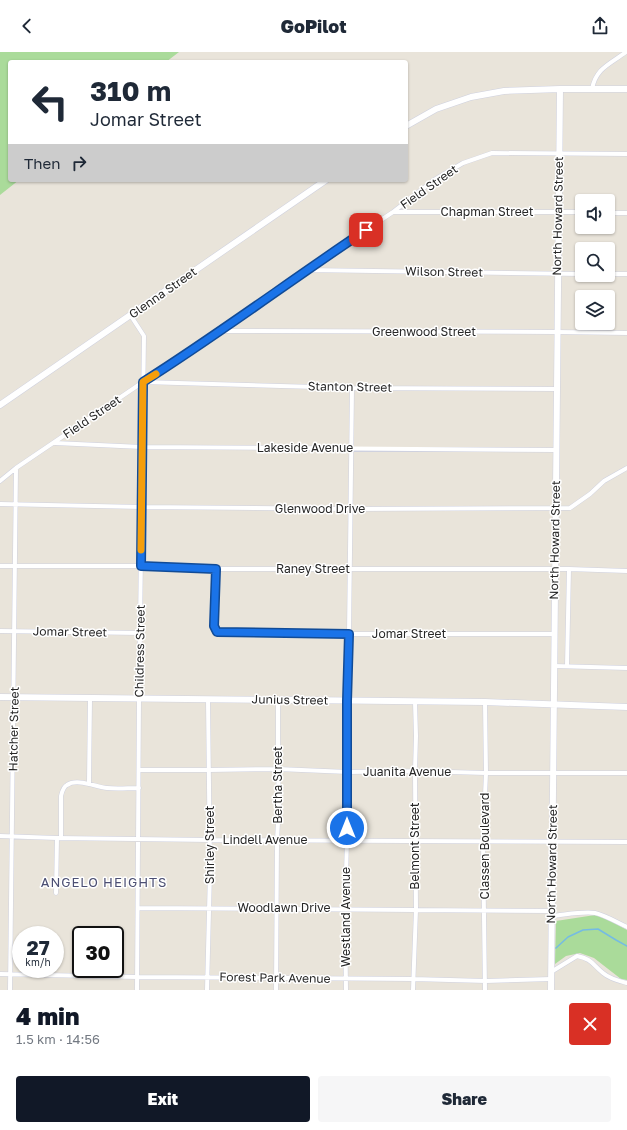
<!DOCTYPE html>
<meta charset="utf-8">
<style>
:root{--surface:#fff;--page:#f6f6f7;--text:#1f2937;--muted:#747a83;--accent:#111827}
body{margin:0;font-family:"Golos Text",sans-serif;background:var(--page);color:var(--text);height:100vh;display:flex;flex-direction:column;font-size:15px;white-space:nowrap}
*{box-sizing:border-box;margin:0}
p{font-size:13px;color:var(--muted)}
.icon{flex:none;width:22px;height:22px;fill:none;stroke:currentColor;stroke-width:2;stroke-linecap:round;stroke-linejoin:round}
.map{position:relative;height:938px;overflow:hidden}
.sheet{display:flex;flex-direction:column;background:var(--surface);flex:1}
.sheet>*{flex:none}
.banner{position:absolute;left:8px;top:8px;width:400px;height:122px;border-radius:4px;box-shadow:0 1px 3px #0004;background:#fff;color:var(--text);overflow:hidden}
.buttons{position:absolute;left:575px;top:142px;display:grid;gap:8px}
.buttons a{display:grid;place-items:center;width:40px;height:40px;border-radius:4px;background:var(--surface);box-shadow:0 1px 3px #0004;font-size:20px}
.speed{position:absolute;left:12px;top:874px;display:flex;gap:8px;font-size:20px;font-weight:700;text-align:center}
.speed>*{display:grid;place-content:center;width:52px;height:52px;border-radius:50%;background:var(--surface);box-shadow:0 1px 3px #0004;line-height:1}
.speed small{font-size:10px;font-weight:400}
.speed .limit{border:2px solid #111;border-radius:6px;background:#fff;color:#111}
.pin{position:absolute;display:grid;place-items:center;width:34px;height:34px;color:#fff;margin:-17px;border-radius:8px;box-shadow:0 2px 6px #0006}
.me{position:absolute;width:44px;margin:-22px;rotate:0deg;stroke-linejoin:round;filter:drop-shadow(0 0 3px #0008)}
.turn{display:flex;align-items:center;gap:14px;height:84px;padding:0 16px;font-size:18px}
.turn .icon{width:52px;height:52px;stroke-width:2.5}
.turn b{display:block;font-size:28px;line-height:34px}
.then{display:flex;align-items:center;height:38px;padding:0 16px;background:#0003;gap:8px;font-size:15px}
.round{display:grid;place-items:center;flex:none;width:42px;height:42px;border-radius:4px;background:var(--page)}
.summary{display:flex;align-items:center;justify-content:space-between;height:68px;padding:0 16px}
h1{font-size:24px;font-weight:800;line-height:30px;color:var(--accent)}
.button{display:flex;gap:8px;margin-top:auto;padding:8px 16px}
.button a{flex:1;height:46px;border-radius:4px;background:var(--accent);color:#fff;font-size:16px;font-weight:800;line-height:46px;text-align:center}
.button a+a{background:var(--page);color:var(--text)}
header{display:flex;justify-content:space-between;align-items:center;height:52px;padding:0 16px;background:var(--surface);font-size:18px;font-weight:800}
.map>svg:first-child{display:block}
.green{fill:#aadb9a}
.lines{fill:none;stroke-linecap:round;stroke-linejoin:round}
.stream{stroke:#75bbe3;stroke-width:1.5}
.street-casing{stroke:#cfd1df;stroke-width:5}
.secondary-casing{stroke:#cfd1df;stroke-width:7}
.street{stroke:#fff;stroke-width:4}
.secondary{stroke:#fff;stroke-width:6}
.route-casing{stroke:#114b97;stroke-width:10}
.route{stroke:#1a73e8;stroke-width:7}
.slow{stroke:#f59e0b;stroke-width:7}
.labels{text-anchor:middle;stroke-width:3;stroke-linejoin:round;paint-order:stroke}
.street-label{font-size:12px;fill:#272727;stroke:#fff}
.neighbourhood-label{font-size:13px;letter-spacing:1px;fill:#4c4f73;stroke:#fff}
</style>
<header><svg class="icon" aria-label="back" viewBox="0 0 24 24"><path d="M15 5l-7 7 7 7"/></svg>GoPilot<svg class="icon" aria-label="share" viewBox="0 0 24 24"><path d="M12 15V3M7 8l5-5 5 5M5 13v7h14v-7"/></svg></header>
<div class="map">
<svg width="627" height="938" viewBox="0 0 627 938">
<rect width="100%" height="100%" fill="#e9e4da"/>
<path class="green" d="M0 0H179L166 10H10V128H19L0 143Z
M595 863 611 869 627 878V928L621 927 594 906 580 901 566 904 555 912 556 869Z"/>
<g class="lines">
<path class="stream" d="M556 896 568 885 583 878 598 877 616 888 627 894"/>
<defs>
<path id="street" d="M592 37C596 16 610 12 626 0
M393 160H582
M608 161H627
M306 218 582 222
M608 222H627
M131 264 144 284 139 647 137 938
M221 279 557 280 627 281
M143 330 352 336 557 337
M55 391 142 395 556 398
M0 429 16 416 143 330 184 304 221 279 306 218 393 160 434 128 463 111 492 101 627 102
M0 452 142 455 351 457 570 456 590 442 604 429 627 416
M0 514H141L216 517H569L627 519
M216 517 214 574 217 580 349 582H554
M0 579 140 581
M554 614 627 616
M567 614 569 517
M485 650 486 721 483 789 485 938
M139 718H209L278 717 348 720 415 719 486 721H627
M89 731 90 647
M0 784 57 786 210 788 627 790
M61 786V744C62 740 63 735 67 733 77 726 96 735 107 736 117 737 128 736 139 736
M56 841 57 786
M138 856 551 859
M551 864C564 863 583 859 595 861 605 863 618 871 627 875
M551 920 577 904C592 907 592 912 603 921 610 927 619 929 627 931
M0 922 137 925 413 927 486 929 551 927
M10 938 16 416
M207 938 210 820 208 648
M276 938 277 788 279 753 278 717V648
M346 938 345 857 347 788V649L349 582 352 336
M413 938 416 858 415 719 416 684 415 650"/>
<path id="secondary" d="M406 74 436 57 471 45 504 39 560 37H627
M0 353 326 128
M0 645 485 650 627 655
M551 938 560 37"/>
</defs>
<use href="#street" class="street-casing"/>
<use href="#secondary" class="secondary-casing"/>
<use href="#street" class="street"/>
<use href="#secondary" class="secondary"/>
</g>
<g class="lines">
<defs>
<path id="route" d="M347 776V649L349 582 217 580 214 574 216 517 141 514 143 330C219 282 291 228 366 178"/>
</defs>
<use href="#route" class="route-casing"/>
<use href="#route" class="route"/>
<path class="slow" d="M141 498 143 330 156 322"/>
</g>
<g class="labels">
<g class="street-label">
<text transform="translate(429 135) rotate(-35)" y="4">Field Street</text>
<text x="487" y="164">Chapman Street</text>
<text transform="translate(558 164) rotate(-89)" y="4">North Howard Street</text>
<text transform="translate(444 220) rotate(1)" y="4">Wilson Street</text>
<text transform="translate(163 241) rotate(-35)" y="4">Glenna Street</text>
<text x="424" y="284">Greenwood Street</text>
<text transform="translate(350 335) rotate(1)" y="4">Stanton Street</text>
<text transform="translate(92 365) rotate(-34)" y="4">Field Street</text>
<text x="305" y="400">Lakeside Avenue</text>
<text x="320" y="461">Glenwood Drive</text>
<text transform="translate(555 488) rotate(-89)" y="4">North Howard Street</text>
<text x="313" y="521">Raney Street</text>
<text transform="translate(70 580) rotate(1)" y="4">Jomar Street</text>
<text x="409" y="586">Jomar Street</text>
<text transform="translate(140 599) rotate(-89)" y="4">Childress Street</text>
<text transform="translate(290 648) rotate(1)" y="4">Junius Street</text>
<text transform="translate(14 677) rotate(-89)" y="4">Hatcher Street</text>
<text x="407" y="724">Juanita Avenue</text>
<text transform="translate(278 733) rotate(-90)" y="4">Bertha Street</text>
<text x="265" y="792">Lindell Avenue</text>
<text transform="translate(210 793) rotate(-90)" y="4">Shirley Street</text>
<text transform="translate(415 794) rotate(-90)" y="4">Belmont Street</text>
<text transform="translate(485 794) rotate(-90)" y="4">Classen Boulevard</text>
<text transform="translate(552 812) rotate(-89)" y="4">North Howard Street</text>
<text x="284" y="860">Woodlawn Drive</text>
<text transform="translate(346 865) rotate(-90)" y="4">Westland Avenue</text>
<text transform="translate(275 926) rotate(1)" y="4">Forest Park Avenue</text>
</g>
<g class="neighbourhood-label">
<text x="104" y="835">ANGELO HEIGHTS</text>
</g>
</g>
</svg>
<div class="buttons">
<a><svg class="icon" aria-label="sound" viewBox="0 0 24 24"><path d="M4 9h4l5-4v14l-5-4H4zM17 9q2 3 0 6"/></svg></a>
<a><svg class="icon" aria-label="search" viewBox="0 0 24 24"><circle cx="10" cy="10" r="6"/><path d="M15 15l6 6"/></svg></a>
<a><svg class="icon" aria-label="layers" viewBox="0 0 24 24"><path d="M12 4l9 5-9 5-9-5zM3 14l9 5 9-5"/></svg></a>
</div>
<div class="speed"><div>27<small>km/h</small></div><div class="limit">30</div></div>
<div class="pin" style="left:366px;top:178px;background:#d93025"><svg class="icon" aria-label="arrive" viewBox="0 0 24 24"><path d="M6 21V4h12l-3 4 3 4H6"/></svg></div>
<svg class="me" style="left:347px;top:776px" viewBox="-20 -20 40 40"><circle r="17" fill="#1a73e8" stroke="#fff" stroke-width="3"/><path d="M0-11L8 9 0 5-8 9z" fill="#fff"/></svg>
<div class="banner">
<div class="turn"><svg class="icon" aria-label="left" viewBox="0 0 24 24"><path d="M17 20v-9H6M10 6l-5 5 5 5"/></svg><div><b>310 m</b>Jomar Street</div></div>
<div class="then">Then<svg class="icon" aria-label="right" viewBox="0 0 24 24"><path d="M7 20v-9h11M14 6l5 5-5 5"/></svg></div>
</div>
</div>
<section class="sheet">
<div class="summary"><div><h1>4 min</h1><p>1.5 km · 14:56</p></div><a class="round" style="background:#d93025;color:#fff"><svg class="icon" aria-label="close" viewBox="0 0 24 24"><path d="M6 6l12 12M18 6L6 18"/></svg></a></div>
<div class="button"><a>Exit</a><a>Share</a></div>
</section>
